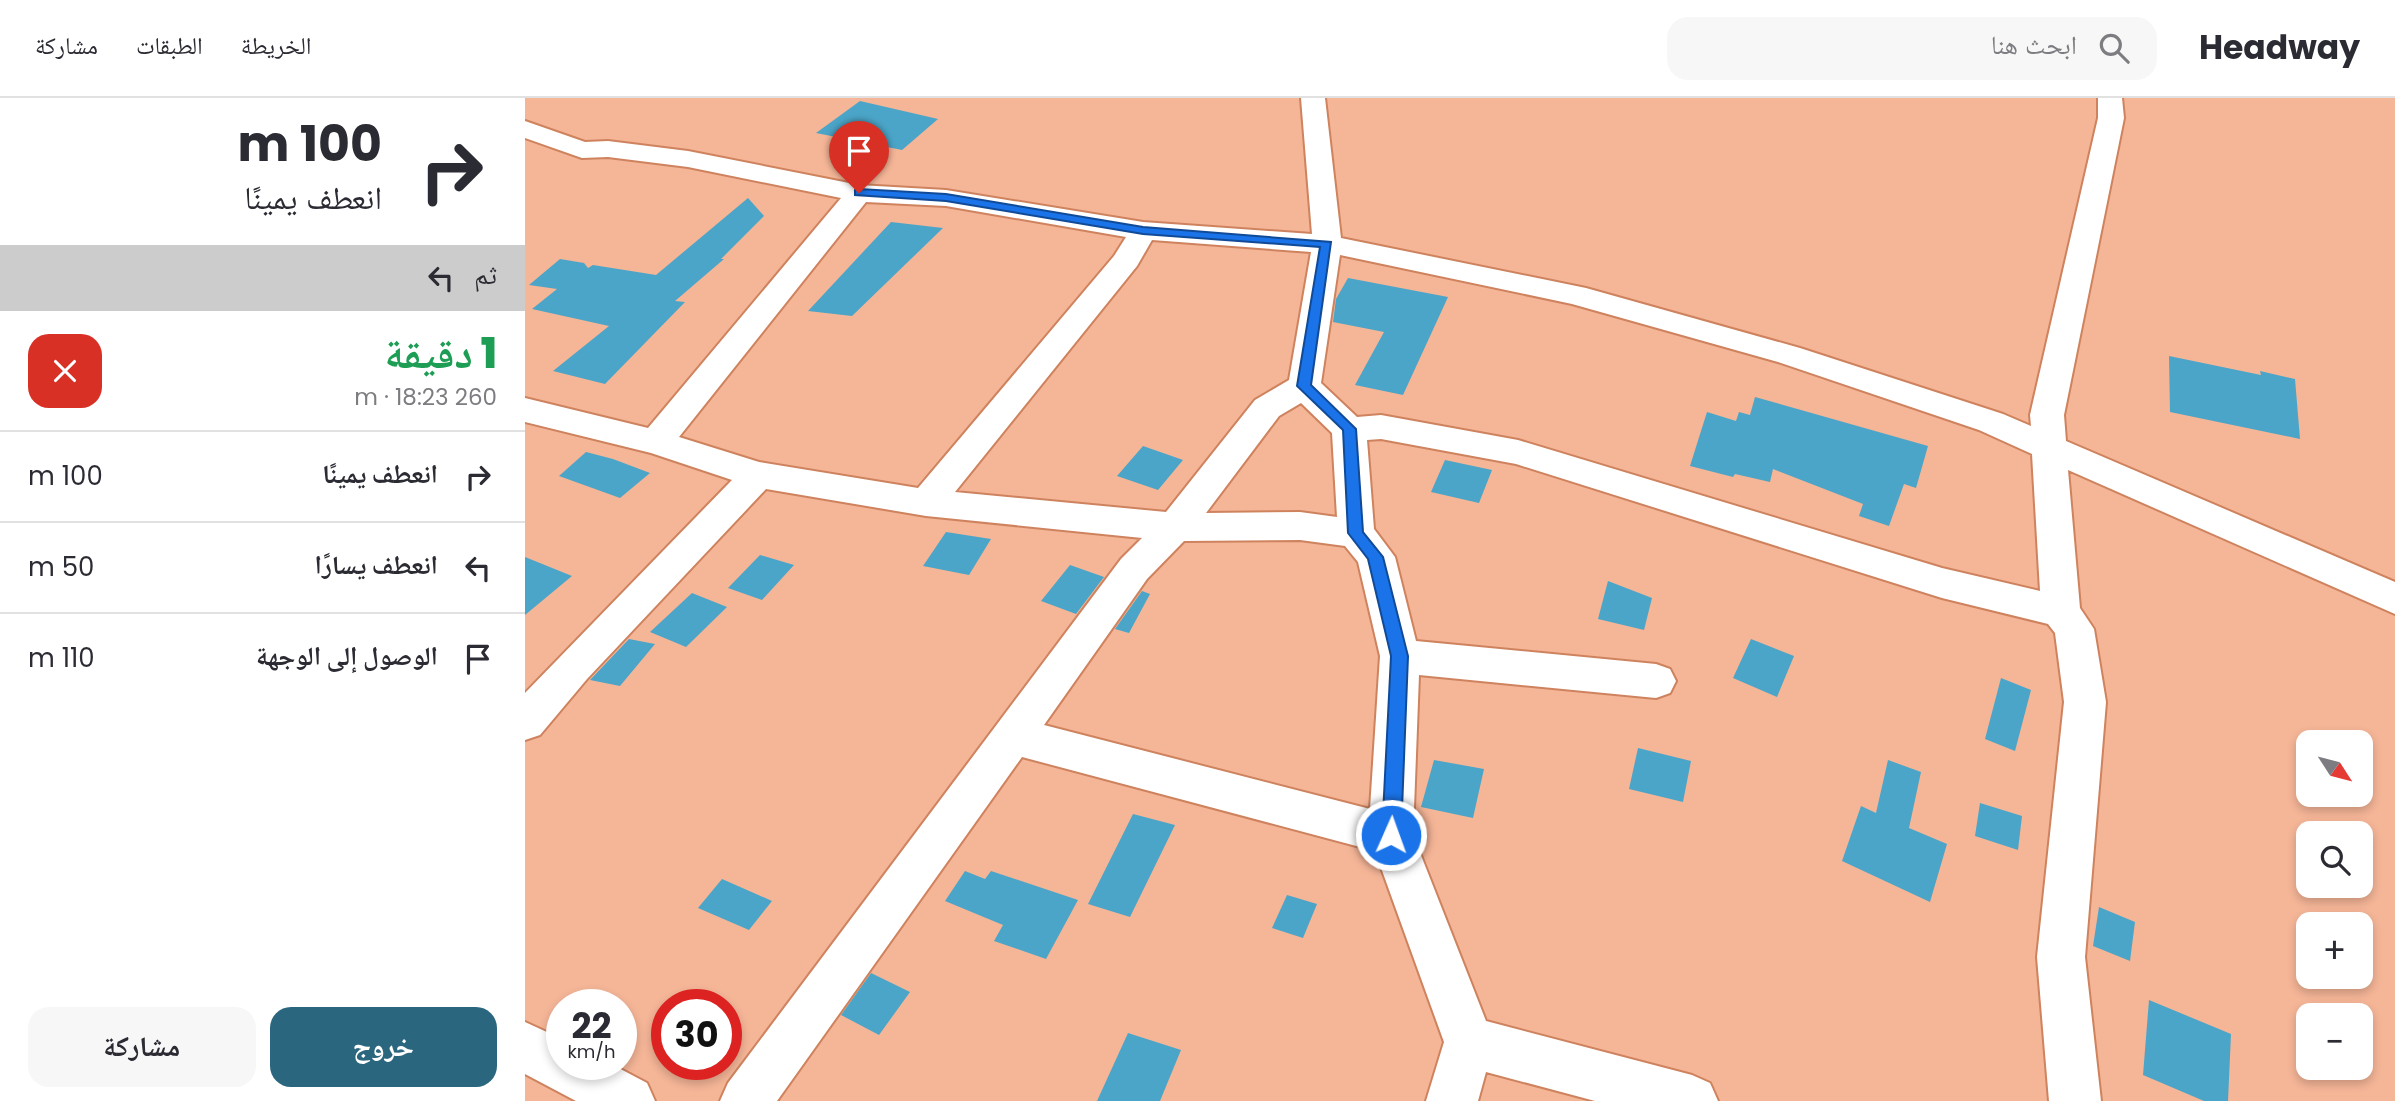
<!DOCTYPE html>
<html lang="ar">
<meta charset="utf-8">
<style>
:root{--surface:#fff;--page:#f7f7f7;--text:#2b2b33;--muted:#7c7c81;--line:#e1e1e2;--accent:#2a667e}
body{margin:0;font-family:Poppins,"Noto Naskh Arabic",sans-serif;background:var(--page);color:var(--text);direction:rtl;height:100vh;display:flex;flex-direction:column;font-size:26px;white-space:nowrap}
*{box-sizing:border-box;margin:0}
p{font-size:23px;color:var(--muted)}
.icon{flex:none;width:38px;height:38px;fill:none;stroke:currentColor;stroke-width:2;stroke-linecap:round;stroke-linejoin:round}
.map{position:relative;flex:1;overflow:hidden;direction:ltr}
.side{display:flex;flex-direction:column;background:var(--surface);width:525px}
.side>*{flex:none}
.banner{background:#fff;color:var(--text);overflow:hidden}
.needle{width:46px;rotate:126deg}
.controls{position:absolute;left:1771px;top:632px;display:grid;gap:14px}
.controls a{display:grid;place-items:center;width:77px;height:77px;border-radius:14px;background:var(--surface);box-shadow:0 4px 10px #0003;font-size:35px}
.speed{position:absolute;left:21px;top:891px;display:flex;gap:14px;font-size:35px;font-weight:700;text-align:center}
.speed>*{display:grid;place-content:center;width:91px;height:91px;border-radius:50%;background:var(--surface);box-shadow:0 4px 10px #0003;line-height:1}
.speed small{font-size:18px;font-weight:400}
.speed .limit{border:10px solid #d22;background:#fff;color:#111}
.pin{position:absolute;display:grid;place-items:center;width:60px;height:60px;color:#fff;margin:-72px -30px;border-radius:50% 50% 50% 0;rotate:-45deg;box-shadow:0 0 7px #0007}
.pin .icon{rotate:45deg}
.me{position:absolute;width:77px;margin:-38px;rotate:2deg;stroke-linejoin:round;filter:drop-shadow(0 0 5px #0008)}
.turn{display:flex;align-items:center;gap:24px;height:147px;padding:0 28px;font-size:32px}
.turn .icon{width:91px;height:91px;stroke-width:2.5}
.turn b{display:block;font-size:49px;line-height:60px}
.then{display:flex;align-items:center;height:66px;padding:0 28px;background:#0003;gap:14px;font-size:26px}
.round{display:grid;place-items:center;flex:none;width:74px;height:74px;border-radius:21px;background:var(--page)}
.headline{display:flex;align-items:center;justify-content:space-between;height:119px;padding:0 28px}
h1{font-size:42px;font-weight:800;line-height:52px;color:#1e9e55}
.primary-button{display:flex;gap:14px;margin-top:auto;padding:14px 28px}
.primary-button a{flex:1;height:80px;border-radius:21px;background:var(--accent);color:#fff;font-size:28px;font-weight:800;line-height:80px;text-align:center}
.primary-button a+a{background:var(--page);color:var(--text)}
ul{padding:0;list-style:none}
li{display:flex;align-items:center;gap:21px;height:91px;padding:0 28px;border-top:2px solid var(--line)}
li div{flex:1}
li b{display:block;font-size:26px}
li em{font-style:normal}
header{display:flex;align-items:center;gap:42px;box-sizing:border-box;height:98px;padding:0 35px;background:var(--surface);border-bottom:2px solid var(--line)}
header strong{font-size:33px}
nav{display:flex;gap:38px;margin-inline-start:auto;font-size:24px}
.search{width:490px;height:63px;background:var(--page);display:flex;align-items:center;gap:18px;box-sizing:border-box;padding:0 24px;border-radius:21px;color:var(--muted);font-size:26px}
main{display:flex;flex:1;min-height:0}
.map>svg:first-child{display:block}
.building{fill:#4ba5c8}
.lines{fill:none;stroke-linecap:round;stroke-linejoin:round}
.minor-casing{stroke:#ce835e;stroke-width:4}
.minor{fill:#fff;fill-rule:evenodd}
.route{fill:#1a73e8;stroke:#114b97;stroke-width:2}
</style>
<header>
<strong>Headway</strong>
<div class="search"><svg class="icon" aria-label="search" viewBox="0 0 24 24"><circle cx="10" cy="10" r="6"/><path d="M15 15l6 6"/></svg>ابحث هنا</div>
<nav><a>الخريطة</a><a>الطبقات</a><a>مشاركة</a></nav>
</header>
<main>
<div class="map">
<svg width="1870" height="1003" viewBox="0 0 1870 1003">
<rect width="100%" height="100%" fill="#f5b597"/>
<path class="building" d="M335 3 413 21 377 52 291 35Z
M223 100 239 118 196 161H199L150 203 160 204 80 286 28 273 84 228 7 211 32 191 4 187 35 161 59 165 63 170 68 167 131 177Z
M366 124 418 130 327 218 283 213Z
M823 180 923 199 878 297 830 287 859 234 808 224 811 201Z
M1644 258 1736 277 1735 273 1770 281 1775 341 1645 314Z
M1230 299 1403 348 1391 390 1379 386 1364 428 1334 418 1338 406 1248 371 1245 384 1210 376 1208 379 1165 368 1182 314 1211 323 1214 314 1225 317Z
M618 348 658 362 633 392 592 378Z
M61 354 88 361 125 375 95 400 34 378Z
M920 362 967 372 954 405 906 394Z
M421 434 466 441 444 477 398 468Z
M235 457 269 467 237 502 203 490Z
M0 459 47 478 0 517Z
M545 467 579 479 551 516 516 503Z
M1083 483 1127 500 1119 532 1073 521Z
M617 493 625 496 604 535 590 531Z
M167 495 202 509 161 549 125 534Z
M104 541 130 546 95 588 65 582Z
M1226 541 1269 558 1252 599 1208 580Z
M1476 580 1506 592 1490 653 1460 641Z
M1113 650 1166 663 1158 704 1104 691Z
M909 662 959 671 948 720 896 709Z
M1363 662 1396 674 1384 730 1422 746 1405 804 1317 763 1336 708 1351 715Z
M1455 705 1497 718 1493 752 1450 738Z
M608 716 650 727 605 819 563 806Z
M440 773 460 781 466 773 553 802 521 861 469 843 478 827 420 803Z
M197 781 247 803 224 832 173 810Z
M762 797 792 806 778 840 747 830Z
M1574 809 1610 824 1605 863 1568 848Z
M346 875 385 894 354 937 316 917Z
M1624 902 1706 936 1703 1003H1679L1618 977Z
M603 935 656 952 635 1003H572Z"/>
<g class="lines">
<defs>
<path id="minor" d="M776 0H800L816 140 1061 190 1275 250 1478 316 1506 328 1505 317 1573 20V0H1597L1599 20 1539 317 1541 343 1870 484V516L1543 372 1555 510 1569 531 1581 604 1560 859 1576 1003H1524L1512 859 1539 604 1530 535 1523 526 1417 500 991 366 856 341 842 342 849 431 870 459 891 543 1131 566 1145 571 1151 583 1145 595 1131 600 894 577 888 737 961 923 1167 977 1185 985 1193 1003H1070L961 974 953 1003H901L919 944 850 753 497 659 252 1003H195L203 985 596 461 617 440 401 418 241 391 62 581 15 637 0 642V595L207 382 126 355 0 324V300L123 330 316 100 163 69 83 59 57 60 0 40V23L60 44 83 43 163 53 334 87 421 92 618 124 787 136ZM341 104 421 108 601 139 589 158 393 390 234 364 154 339ZM627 142 786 154 764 282 730 302 641 414 430 394 612 168ZM815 157 1047 206 1253 264 1454 332 1507 356 1515 493 1417 470 993 342 856 317 832 319 796 285ZM776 305 807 335 812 419 775 414 681 415 754 318ZM775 442 820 448 833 464 855 558 845 711 519 627 622 481 659 443Z
M0 924 37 941V966H86L122 985 130 1003H51L0 976Z"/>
</defs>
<use href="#minor" class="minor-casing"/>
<use href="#minor" class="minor"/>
</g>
<path class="route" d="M334 91 421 96 618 129 806 144 786 287 831 331 838 434 858 459 883 558 876 737 873 743 866 745 860 743 857 737 866 558 843 461 823 435 818 332 772 288 795 149 618 136 421 103 330 97V92Z"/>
</svg>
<div class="controls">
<a><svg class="needle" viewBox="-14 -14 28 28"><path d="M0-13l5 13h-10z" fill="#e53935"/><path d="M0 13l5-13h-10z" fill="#7c7c81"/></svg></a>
<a><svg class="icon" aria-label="search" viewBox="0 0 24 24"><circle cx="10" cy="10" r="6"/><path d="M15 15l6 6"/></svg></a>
<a>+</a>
<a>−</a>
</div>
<div class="speed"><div>22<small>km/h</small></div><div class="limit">30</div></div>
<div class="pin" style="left:334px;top:95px;background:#d93025"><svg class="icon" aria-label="arrive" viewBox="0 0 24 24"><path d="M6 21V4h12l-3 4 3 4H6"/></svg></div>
<svg class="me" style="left:866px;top:737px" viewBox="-20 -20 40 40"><circle r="17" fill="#1a73e8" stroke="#fff" stroke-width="3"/><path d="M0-11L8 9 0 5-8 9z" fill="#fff"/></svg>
</div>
<section class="side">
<div class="banner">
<div class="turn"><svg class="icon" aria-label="right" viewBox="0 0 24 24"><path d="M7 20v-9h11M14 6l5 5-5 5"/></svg><div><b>100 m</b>انعطف يمينًا</div></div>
<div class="then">ثم<svg class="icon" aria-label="left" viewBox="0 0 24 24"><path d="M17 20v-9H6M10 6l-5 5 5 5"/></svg></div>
</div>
<div class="headline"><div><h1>1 دقيقة</h1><p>260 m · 18:23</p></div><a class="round" style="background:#d93025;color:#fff"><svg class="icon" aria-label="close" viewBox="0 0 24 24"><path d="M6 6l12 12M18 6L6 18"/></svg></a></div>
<ul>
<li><svg class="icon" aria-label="right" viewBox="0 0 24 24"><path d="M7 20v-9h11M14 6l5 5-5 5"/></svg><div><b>انعطف يمينًا</b></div><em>100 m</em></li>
<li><svg class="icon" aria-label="left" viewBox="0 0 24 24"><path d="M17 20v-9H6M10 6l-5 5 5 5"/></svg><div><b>انعطف يسارًا</b></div><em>50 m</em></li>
<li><svg class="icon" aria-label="arrive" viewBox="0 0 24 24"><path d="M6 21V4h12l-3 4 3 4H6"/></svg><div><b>الوصول إلى الوجهة</b></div><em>110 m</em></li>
</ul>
<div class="primary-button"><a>خروج</a><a>مشاركة</a></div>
</section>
</main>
